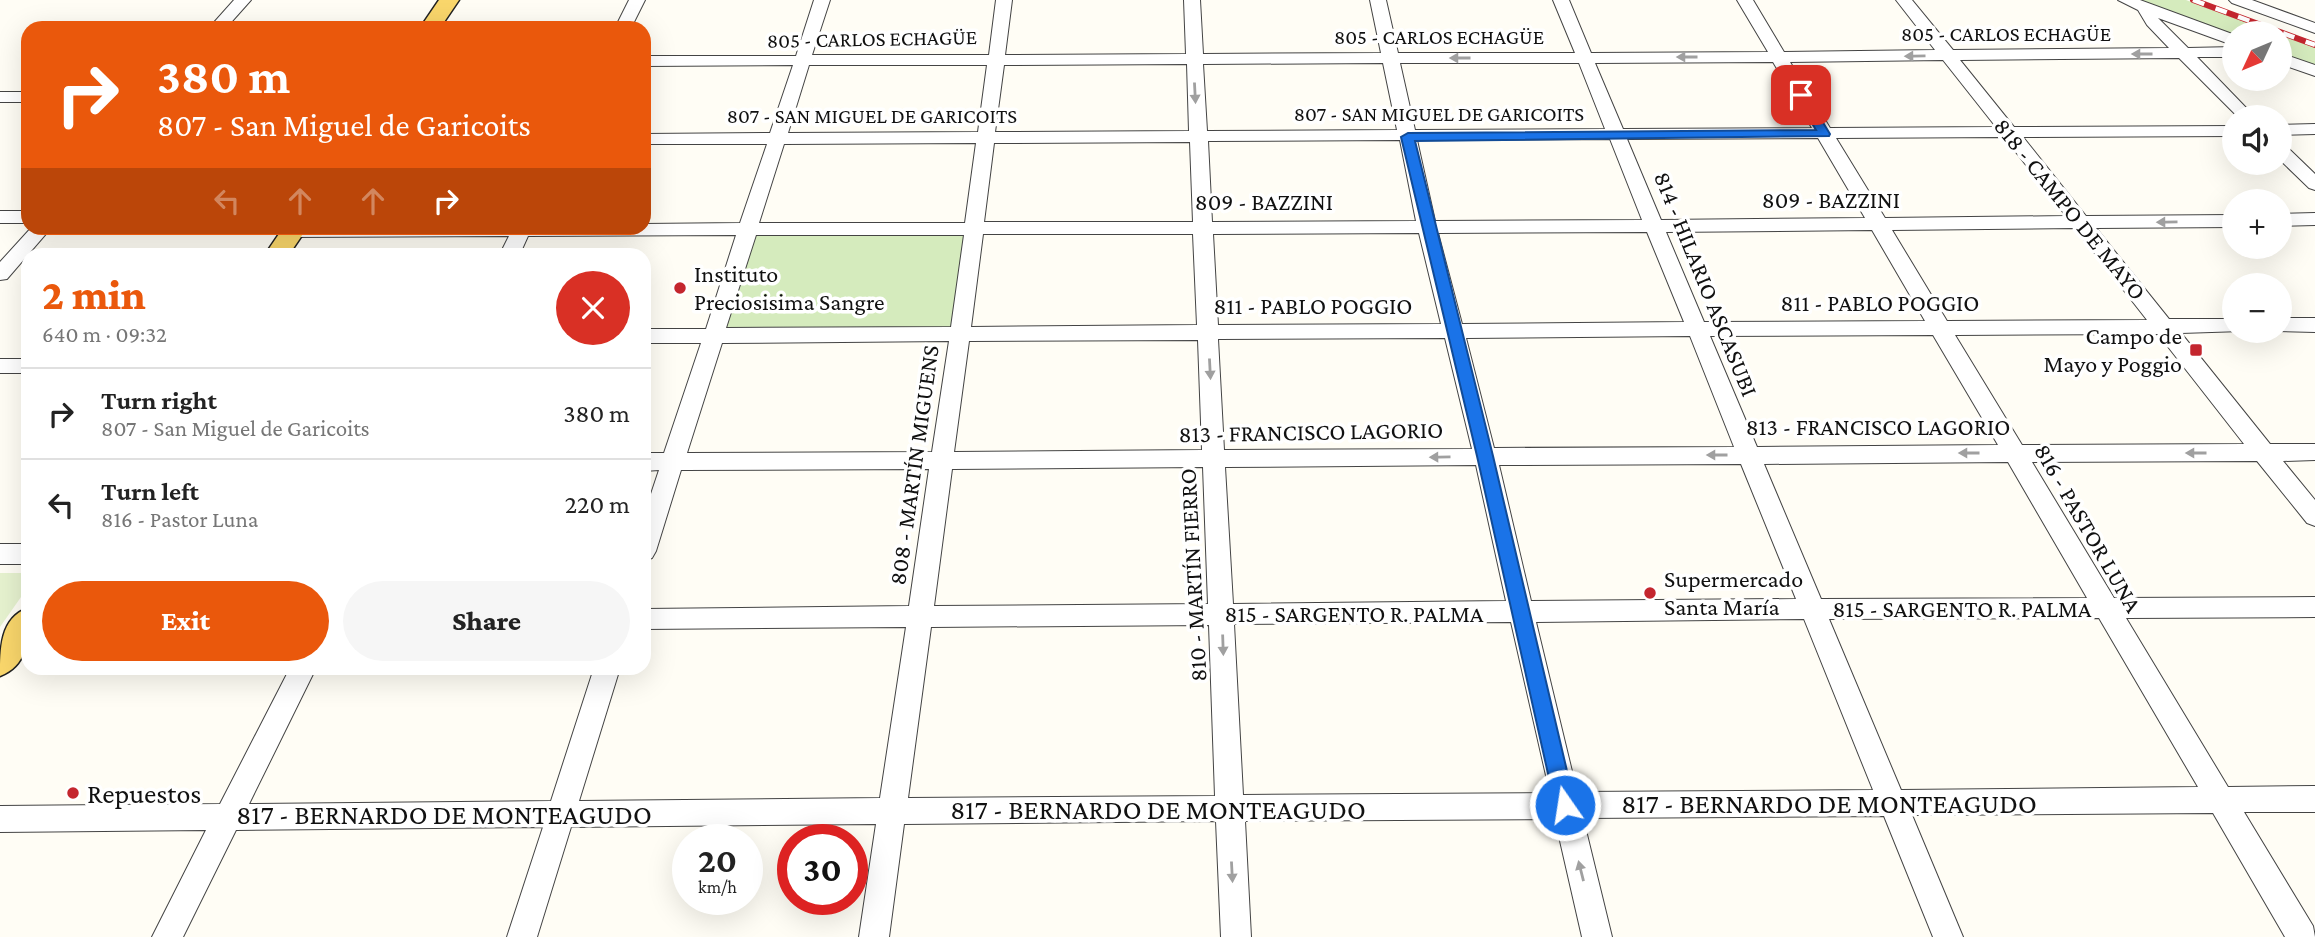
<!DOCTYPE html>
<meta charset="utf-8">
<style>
:root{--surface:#fff;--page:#f6f6f6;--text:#222;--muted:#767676;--line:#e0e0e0;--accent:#ea580c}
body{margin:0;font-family:"Crimson Pro",serif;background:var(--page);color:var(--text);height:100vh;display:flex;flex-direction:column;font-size:26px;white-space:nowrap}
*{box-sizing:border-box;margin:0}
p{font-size:23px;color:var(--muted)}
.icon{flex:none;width:38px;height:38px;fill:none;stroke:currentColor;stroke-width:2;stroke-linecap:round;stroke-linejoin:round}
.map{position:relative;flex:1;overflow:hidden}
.details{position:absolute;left:21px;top:248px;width:630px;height:427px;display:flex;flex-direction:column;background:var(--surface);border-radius:21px;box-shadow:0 7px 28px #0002}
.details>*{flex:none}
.banner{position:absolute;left:21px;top:21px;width:630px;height:214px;border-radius:21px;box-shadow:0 7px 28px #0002;background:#ea580c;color:#fff;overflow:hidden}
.needle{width:46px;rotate:226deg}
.tools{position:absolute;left:2222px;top:21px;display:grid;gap:14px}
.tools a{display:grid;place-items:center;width:70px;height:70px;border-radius:50%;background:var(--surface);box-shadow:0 7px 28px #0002;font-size:35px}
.speed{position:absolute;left:672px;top:824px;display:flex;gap:14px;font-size:35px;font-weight:700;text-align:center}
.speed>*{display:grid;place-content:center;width:91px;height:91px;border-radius:50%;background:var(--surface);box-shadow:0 7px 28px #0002;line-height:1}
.speed small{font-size:18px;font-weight:400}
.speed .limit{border:10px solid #d22;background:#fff;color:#111}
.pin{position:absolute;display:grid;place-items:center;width:60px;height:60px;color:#fff;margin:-30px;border-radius:14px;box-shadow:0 4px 10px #0006}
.me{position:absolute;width:77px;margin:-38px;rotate:347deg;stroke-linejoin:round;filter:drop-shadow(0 0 5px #0008)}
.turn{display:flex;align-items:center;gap:24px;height:147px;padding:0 21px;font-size:32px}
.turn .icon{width:91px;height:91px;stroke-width:2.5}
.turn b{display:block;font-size:49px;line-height:60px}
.lanes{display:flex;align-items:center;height:66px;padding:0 21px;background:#0003;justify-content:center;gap:35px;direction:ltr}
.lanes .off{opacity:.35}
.round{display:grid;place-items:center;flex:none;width:74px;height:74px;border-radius:37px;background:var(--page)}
.overview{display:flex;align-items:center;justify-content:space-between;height:119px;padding:0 21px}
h1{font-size:42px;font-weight:800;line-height:52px;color:var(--accent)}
.cta{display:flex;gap:14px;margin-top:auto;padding:14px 21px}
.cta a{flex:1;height:80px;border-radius:42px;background:var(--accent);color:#fff;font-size:28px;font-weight:800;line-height:80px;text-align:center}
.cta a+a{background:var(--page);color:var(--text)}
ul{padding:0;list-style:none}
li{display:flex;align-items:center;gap:21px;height:91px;padding:0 21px;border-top:2px solid var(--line)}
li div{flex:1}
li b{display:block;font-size:26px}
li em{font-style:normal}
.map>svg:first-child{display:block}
.green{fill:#d5ebbd}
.pitch{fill:#e6f2cf}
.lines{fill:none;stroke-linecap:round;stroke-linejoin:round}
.minor-casing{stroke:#444;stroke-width:2}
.major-casing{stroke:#222;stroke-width:3}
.minor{fill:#fff;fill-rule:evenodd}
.major{fill:#f9d66b;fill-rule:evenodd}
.rail-casing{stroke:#c4262e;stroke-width:6}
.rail{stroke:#fff;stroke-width:4.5;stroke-dasharray:12;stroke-linecap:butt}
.oneway{fill:#a0a0a0}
.route{fill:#1a73e8;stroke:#114b97;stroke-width:2}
.poi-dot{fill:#c4262e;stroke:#fff;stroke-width:2.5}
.labels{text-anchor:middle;stroke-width:7;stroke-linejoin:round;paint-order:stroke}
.far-street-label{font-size:21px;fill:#111;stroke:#fff}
.street-label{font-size:24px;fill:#111;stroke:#fff}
.poi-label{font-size:24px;fill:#111;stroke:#fff;text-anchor:start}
.near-poi-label{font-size:28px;fill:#111;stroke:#fff;text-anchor:start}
.near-street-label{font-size:28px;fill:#111;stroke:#fff}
</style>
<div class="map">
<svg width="2315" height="937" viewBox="0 0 2315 937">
<rect width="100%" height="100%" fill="#fffdf5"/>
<path class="green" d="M2138 0H2186L2276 33H2235V36Z
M2280 35 2315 47V66L2280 53Z
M965 232 954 327 724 329 752 234Z"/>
<path class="pitch" d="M0 573H28V587L0 627Z"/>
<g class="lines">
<defs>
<path id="minor" d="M234 0H251L226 28H209Z
M629 0H645L631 28H615Z
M814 0H830L812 55H989L996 0H1012L1005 55 1186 54 1184 0H1200L1203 54 1381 53 1370 0H1386L1398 53H1575L1553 0H1569L1591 53 1768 52 1737 0H1753L1784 52 1935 50 1896 0H1912L1953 50 2169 48 2147 25 2138 10 2118 0H2140L2235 35V46L2158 18 2188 48 2235 47V57H2197L2255 117H2238L2179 58 1960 60 2014 127 2235 126V136L2023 137 2086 216 2235 215V227L2096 228 2169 319H2235V331H2242L2181 333 2270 444H2315V460L2283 461 2315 500V526L2307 523 2257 461 2032 462 2114 598 2315 597V617L2126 618 2228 787 2315 786V812H2244L2313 926 2315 937H2285L2213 813 1912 815 1963 937H1933L1884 816 1583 818 1612 937H1582L1555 819 1245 821 1251 937H1221L1216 821 904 824 889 937H859L876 824 571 827 537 937H507L543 827 236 830 183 937H152L206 830 0 832V806L220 804 290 668H316L249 804 551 801 594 668H620L579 801 880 798 906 627 644 629V609L909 606 929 469 681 470 656 551 652 558 644 561V515L659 470 644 471V453H664L701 343H644V329H706L736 235 528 236 519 256H499L509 236 293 237 286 235 283 231 286 228H644V224L740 223 767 144H644V134L770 133 793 65 644 66V56H796ZM1943 60 1996 127 1830 128 1790 62ZM1773 62 1812 128 1623 129 1595 63ZM1383 63 1397 130 1207 131 1203 64ZM1400 63H1579L1605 129 1415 130ZM1187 64 1189 131 995 132 1004 65ZM809 65H987L978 132 788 133ZM2004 137 2066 216 1885 218 1836 138ZM1818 138 1865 218 1661 220 1627 139ZM1610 139 1642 220 1435 221 1417 140ZM1400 140 1416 221 1212 222 1208 141ZM1190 142 1193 222H984L994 143ZM976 143 965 223H759L784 144ZM2075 228 2147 320 1947 321 1892 230ZM1872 230 1925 321 1704 322 1666 232ZM1647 232 1684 322 1462 324 1438 233ZM1419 233 1441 324 1218 325 1213 234ZM983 234H1193L1197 325 971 327ZM756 235H964L951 327 726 328ZM2158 334 2244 444 2022 445 1955 335ZM1933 335 1998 445 1757 447 1710 336ZM1690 336 1734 447 1494 448 1466 338ZM1445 338 1472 449 1224 450 1218 339ZM1198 340 1202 450 954 452 969 341ZM949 341 932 452 687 453 722 343ZM2008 462 2087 598 1821 599 1764 464ZM1741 464 1796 599 1531 601 1499 465ZM1476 465 1506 601 1233 604 1225 467ZM1203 467 1208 604 934 606 952 469ZM2099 618 2198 787 1901 790 1829 619ZM1804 619 1873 790 1577 792 1536 622ZM1511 622 1550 793 1243 795 1234 624ZM1209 625 1215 796 908 798 931 627Z
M2229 0H2252L2315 23V33L2232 3Z
M2280 53 2315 65V76L2280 64Z
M0 92H28V102H0Z
M2315 124V134L2280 135V125Z
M2280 145 2286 146 2315 174V190L2309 188 2280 160Z
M0 211H28V223H0Z
M2315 213V225L2280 226V214Z
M31 228H51L7 279 0 280V262Z
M2280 318H2315V332L2276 331H2280Z
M0 359H28V373H0Z
M0 544H28V564H0Z"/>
<path id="major" d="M439 0H459L440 28H420Z
M283 228H307L288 256H264Z
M28 608C28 635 30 665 0 676 0 649 0 618 28 608Z"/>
</defs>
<use href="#minor" class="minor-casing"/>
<use href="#major" class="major-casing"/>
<use href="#minor" class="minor"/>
<use href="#major" class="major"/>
<defs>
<path id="rail" d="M2193 0 2315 45"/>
</defs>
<use href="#rail" class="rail-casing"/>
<use href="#rail" class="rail"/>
</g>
<defs><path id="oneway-solid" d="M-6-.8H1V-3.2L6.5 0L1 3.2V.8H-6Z" transform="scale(1.75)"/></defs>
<g class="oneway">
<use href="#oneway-solid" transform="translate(2142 54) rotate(180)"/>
<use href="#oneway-solid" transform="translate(1915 56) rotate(179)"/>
<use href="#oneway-solid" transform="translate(1687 57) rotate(180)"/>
<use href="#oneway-solid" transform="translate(1460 58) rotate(180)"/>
<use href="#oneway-solid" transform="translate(1195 93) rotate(87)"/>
<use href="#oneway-solid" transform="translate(2167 222) rotate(179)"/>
<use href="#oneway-solid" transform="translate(1210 369) rotate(87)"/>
<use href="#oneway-solid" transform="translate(1969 453) rotate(180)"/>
<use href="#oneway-solid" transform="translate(2196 453) rotate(-180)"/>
<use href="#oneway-solid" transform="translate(1717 455) rotate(180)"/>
<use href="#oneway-solid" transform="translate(1440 457) rotate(179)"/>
<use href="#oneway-solid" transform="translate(1223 645) rotate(88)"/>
<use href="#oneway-solid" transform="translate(1581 871) rotate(-104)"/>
<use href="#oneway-solid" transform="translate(1232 872) rotate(87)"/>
</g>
<path class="route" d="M1797 93H1805L1830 134 1829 136 1415 141 1493 456 1575 805 1572 811 1565 814 1558 811 1555 805 1477 456 1401 137 1408 133 1816 130 1795 95Z"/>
<g class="poi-dot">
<circle cx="680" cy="288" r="7"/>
<rect x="2189" y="343" width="14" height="14" rx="3.5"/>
<circle cx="1650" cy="593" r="7"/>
<circle cx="73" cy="793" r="7"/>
</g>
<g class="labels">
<g class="far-street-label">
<text x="2006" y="41">805 - CARLOS ECHAGÜE</text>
<text x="1439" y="44">805 - CARLOS ECHAGÜE</text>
<text transform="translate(872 39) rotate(-1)" y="7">805 - CARLOS ECHAGÜE</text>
<text x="1439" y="121">807 - SAN MIGUEL DE GARICOITS</text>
<text x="872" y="123">807 - SAN MIGUEL DE GARICOITS</text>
</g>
<g class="street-label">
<text x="1831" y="208">809 - BAZZINI</text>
<text x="1264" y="210">809 - BAZZINI</text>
<text transform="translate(2070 209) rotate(51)" y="8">818 - CAMPO DE MAYO</text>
<text transform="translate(1706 284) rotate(68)" y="8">814 - HILARIO ASCASUBI</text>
<text x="1880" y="311">811 - PABLO POGGIO</text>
<text x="1313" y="314">811 - PABLO POGGIO</text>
<text x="1878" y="435">813 - FRANCISCO LAGORIO</text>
<text transform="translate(1311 432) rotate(-1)" y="8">813 - FRANCISCO LAGORIO</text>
<text transform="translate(914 465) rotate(-82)" y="8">808 - MARTÍN MIGUENS</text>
<text transform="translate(2088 528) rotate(60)" y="8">816 - PASTOR LUNA</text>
<text transform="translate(1193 575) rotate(-93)" y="8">810 - MARTÍN FIERRO</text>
<text x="1962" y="617">815 - SARGENTO R. PALMA</text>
<text x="1354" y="622">815 - SARGENTO R. PALMA</text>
</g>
<g class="poi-label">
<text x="694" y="282">Instituto<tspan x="694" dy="28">Preciosisima Sangre</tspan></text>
<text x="2182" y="344" text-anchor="end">Campo de<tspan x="2182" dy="28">Mayo y Poggio</tspan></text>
<text x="1664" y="587">Supermercado<tspan x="1664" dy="28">Santa María</tspan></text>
</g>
<g class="near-poi-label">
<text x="87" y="803">Repuestos</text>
</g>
<g class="near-street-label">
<text x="1829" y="813">817 - BERNARDO DE MONTEAGUDO</text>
<text x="1158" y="819">817 - BERNARDO DE MONTEAGUDO</text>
<text x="444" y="824">817 - BERNARDO DE MONTEAGUDO</text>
</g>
</g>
</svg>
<div class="tools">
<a><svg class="needle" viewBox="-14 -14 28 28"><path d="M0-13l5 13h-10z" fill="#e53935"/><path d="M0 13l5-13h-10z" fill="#767676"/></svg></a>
<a><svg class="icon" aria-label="sound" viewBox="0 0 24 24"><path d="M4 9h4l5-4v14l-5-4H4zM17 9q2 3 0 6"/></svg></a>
<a>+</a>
<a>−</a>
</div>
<div class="speed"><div>20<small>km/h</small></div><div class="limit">30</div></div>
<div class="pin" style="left:1801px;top:95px;background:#d93025"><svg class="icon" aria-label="arrive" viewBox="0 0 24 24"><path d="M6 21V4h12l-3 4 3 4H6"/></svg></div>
<svg class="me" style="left:1565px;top:805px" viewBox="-20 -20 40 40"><circle r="17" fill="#1a73e8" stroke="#fff" stroke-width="3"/><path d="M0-11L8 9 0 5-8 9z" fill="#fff"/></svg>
<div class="banner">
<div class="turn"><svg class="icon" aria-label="right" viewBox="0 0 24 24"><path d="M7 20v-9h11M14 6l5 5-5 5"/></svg><div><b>380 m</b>807 - San Miguel de Garicoits</div></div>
<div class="lanes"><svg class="icon off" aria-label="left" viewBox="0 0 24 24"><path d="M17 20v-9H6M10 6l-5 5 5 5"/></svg><svg class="icon off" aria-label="ahead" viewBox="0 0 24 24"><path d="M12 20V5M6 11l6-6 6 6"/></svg><svg class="icon off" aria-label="ahead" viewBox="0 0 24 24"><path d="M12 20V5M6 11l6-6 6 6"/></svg><svg class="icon" aria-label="right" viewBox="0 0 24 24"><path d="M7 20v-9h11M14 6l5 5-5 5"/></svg></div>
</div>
<section class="details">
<div class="overview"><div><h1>2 min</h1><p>640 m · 09:32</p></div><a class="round" style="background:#d93025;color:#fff"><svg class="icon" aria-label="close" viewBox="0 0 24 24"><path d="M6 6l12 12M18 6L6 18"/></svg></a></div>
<ul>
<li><svg class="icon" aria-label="right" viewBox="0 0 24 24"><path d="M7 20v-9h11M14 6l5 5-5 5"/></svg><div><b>Turn right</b><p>807 - San Miguel de Garicoits</p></div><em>380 m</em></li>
<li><svg class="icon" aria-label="left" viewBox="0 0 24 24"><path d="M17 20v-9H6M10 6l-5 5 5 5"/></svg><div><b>Turn left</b><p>816 - Pastor Luna</p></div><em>220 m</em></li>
</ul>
<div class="cta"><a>Exit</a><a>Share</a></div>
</section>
</div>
